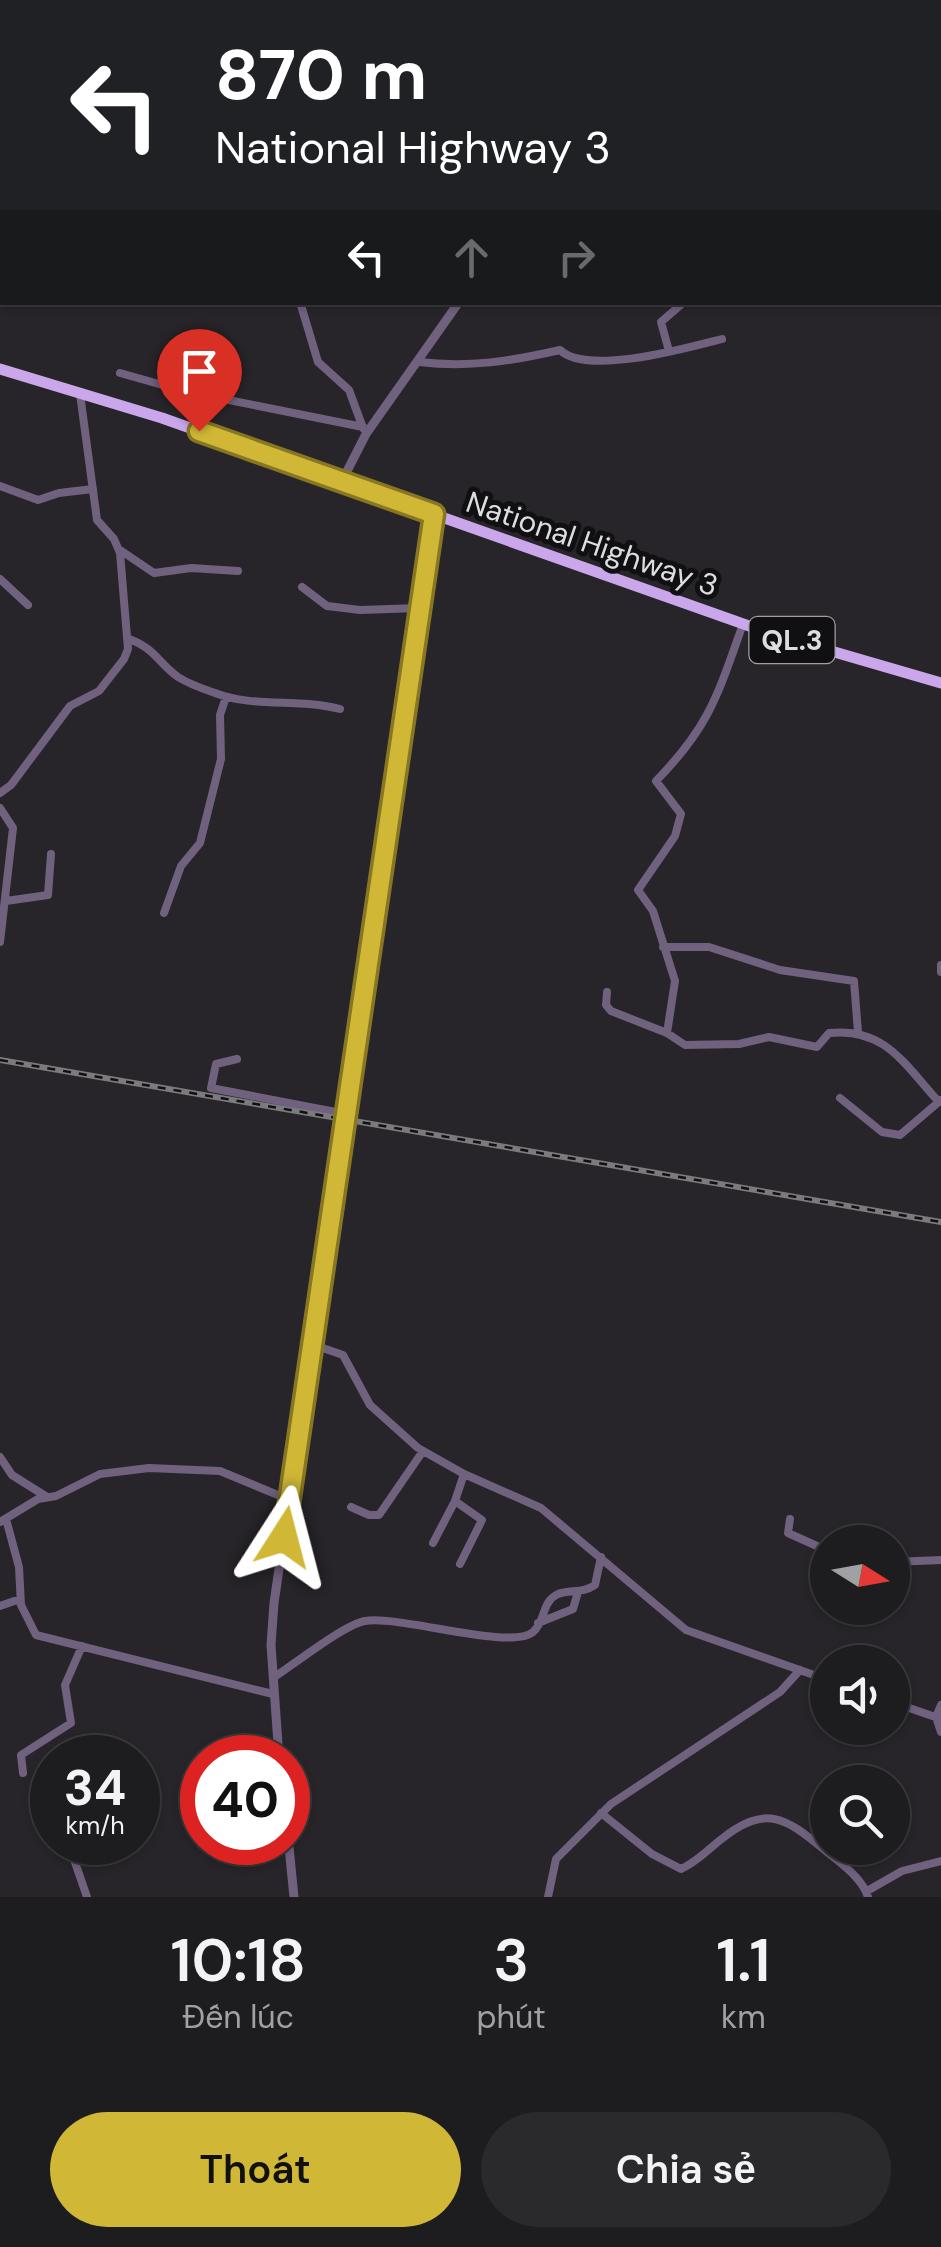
<!DOCTYPE html>
<html lang="vi">
<meta charset="utf-8">
<style>
:root{--surface:#1d1c1f;--page:#2a292c;--text:#f1f3f6;--muted:#a0a1a4;--line:#3b3a3d;--accent:#d0b736}
body{margin:0;font-family:"DM Sans",sans-serif;background:var(--page);color:var(--text);height:100vh;display:flex;flex-direction:column;font-size:38px;white-space:nowrap}
*{box-sizing:border-box;margin:0}
p{font-size:32px;color:var(--muted)}
.icon{flex:none;width:55px;height:55px;fill:none;stroke:currentColor;stroke-width:2;stroke-linecap:round;stroke-linejoin:round}
.map{position:relative;height:1897px;overflow:hidden}
.details{display:flex;flex-direction:column;background:var(--surface);flex:1}
.details>*{flex:none}
.hud{position:absolute;left:0px;top:0px;width:942px;height:305px;box-shadow:0 2px 8px #0004,0 0 0 2px var(--line);background:#202124;color:#fff;overflow:hidden}
.needle{width:65px;rotate:101deg}
.fabs{position:absolute;left:810px;top:1525px;display:grid;gap:20px}
.fabs a{display:grid;place-items:center;width:100px;height:100px;border-radius:50%;background:var(--surface);box-shadow:0 2px 8px #0004,0 0 0 2px var(--line);font-size:50px}
.speed{position:absolute;left:30px;top:1735px;display:flex;gap:20px;font-size:50px;font-weight:700;text-align:center}
.speed>*{display:grid;place-content:center;width:130px;height:130px;border-radius:50%;background:var(--surface);box-shadow:0 2px 8px #0004,0 0 0 2px var(--line);line-height:1}
.speed small{font-size:25px;font-weight:400}
.speed .limit{border:15px solid #d22;background:#fff;color:#111}
.pin{position:absolute;display:grid;place-items:center;width:85px;height:85px;color:#fff;margin:-102px -42px;border-radius:50% 50% 50% 0;rotate:-45deg;box-shadow:0 0 10px #0007}
.pin .icon{rotate:45deg}
.me{position:absolute;width:110px;margin:-55px;rotate:9deg;stroke-linejoin:round;filter:drop-shadow(0 0 8px #0008)}
.turn{display:flex;align-items:center;gap:35px;height:210px;padding:0 50px;font-size:45px}
.turn .icon{width:130px;height:130px;stroke-width:2.5}
.turn b{display:block;font-size:70px;line-height:85px}
.lanes{display:flex;align-items:center;height:95px;padding:0 50px;background:#0003;justify-content:center;gap:50px;direction:ltr}
.lanes .off{opacity:.35}
.eta{display:flex;justify-content:space-evenly;align-items:center;height:170px;text-align:center}
.eta b{font-size:60px;font-weight:600;line-height:70px}
.primary-button{display:flex;gap:20px;margin-top:auto;padding:20px 50px}
.primary-button a{flex:1;height:115px;border-radius:60px;background:var(--accent);color:#111;font-size:40px;font-weight:600;line-height:115px;text-align:center}
.primary-button a+a{background:var(--page);color:var(--text)}
.map>svg:first-child{display:block}
.lines{fill:none;stroke-linecap:round;stroke-linejoin:round}
.minor{stroke:#70617f;stroke-width:8}
.tertiary{stroke:#70617f;stroke-width:9}
.trunk{stroke:#caa6eb;stroke-width:11}
.rail-casing{stroke:#7b7a7d;stroke-width:6}
.rail{stroke:#100f11;stroke-width:2.5;stroke-dasharray:8;stroke-linecap:butt}
.route-casing{stroke:#877723;stroke-width:25}
.route{stroke:#d0b736;stroke-width:18}
.labels{text-anchor:middle;stroke-width:10;stroke-linejoin:round;paint-order:stroke}
.shield{fill:#100f11;stroke:#a09ea1;stroke-width:2.5}
.shield-label{font-size:28px;font-weight:bold;fill:#dddcdf}
.street-label{font-size:30px;fill:#dddcdf;stroke:#100f11}
</style>
<div class="map">
<svg width="941" height="1897" viewBox="0 0 941 1897">
<rect width="100%" height="100%" fill="#272529"/>
<g class="lines">
<path class="minor" d="M940 110 941 109
M940 122H941
M0 228 2 231
M300 302 318 362 349 390 363 428
M669 351 661 322 684 302
M419 362C469 368 512 361 560 350 587 376 687 348 722 339
M120 373 184 391 363 427
M0 486 38 500 59 493 93 489
M120 550 154 573 191 568 238 571
M0 579 28 605
M302 587 327 606 360 610 419 608
M129 639C156 649 158 663 178 677 189 684 203 689 215 693 254 708 298 698 340 709
M0 793 11 785 70 706 99 691 124 659 128 649 120 553 114 539 97 520 80 394
M0 808 13 828 0 942
M6 901 48 895 51 854
M164 913 181 866 200 843 221 759 220 715 226 697
M663 947H709L780 970 854 981 858 1032
M941 965V972
M607 992 606 1005 611 1011 667 1033 685 1045 739 1044 769 1037 817 1047 829 1033C885 1027 904 1064 939 1102
M667 1033 675 981 653 911 638 890 675 836 681 814 656 781C710 726 718 694 743 624
M237 1059 216 1064 211 1088 346 1114
M840 1098 882 1132 900 1135 941 1100
M314 1345 343 1355 370 1405 418 1448 464 1474 541 1508 686 1630 828 1680
M0 1457 12 1475 47 1497
M455 1501 482 1520 460 1564
M351 1507 369 1515H379L423 1451
M6 1519 19 1567 21 1605 36 1635 273 1694
M790 1519 788 1533 828 1551
M0 1522 38 1499 56 1496 100 1474 149 1468 220 1471 290 1500
M433 1543 455 1501 464 1474
M892 1562 941 1560
M0 1606 20 1599
M538 1623 573 1609 578 1592
M273 1678C293 1665 345 1624 365 1621 400 1615 511 1651 533 1632 546 1621 541 1602 558 1594 570 1589 582 1594 595 1585L601 1557
M892 1702 941 1719
M941 1705 936 1717 941 1732
M23 1773 21 1755 71 1723 65 1685 82 1646
M601 1813 652 1854 681 1869C695 1863 707 1851 719 1841 766 1803 785 1817 827 1852 841 1863 863 1879 868 1897
M68 1842 87 1897
M867 1891 902 1871 941 1861
M548 1897 556 1859 611 1804 780 1692 800 1670"/>
<path class="tertiary" d="M867 2 868 0
M341 483 366 434 459 302
M279 1758 271 1645 274 1603 434 515
M288 1837 294 1897"/>
<path class="trunk" d="M0 369 162 418 769 633 941 683"/>
<defs>
<path id="rail" d="M0 1060 941 1222"/>
</defs>
<use href="#rail" class="rail-casing"/>
<use href="#rail" class="rail"/>
</g>
<g class="lines">
<defs>
<path id="route" d="M199 431 434 514 284 1537"/>
</defs>
<use href="#route" class="route-casing"/>
<use href="#route" class="route"/>
</g>
<g class="labels">
<rect class="shield" x="749.5" y="617" width="85" height="46" rx="8"/>
<g class="shield-label">
<text x="792" y="650">QL.3</text>
</g>
<g class="street-label">
<text transform="translate(592 544) rotate(19)" y="10">National Highway 3</text>
</g>
</g>
</svg>
<div class="fabs">
<a><svg class="needle" viewBox="-14 -14 28 28"><path d="M0-13l5 13h-10z" fill="#e53935"/><path d="M0 13l5-13h-10z" fill="#a0a1a4"/></svg></a>
<a><svg class="icon" aria-label="sound" viewBox="0 0 24 24"><path d="M4 9h4l5-4v14l-5-4H4zM17 9q2 3 0 6"/></svg></a>
<a><svg class="icon" aria-label="search" viewBox="0 0 24 24"><circle cx="10" cy="10" r="6"/><path d="M15 15l6 6"/></svg></a>
</div>
<div class="speed"><div>34<small>km/h</small></div><div class="limit">40</div></div>
<div class="pin" style="left:199px;top:431px;background:#d93025"><svg class="icon" aria-label="arrive" viewBox="0 0 24 24"><path d="M6 21V4h12l-3 4 3 4H6"/></svg></div>
<svg class="me" style="left:284px;top:1537px" viewBox="-20 -20 40 40"><path d="M0-17L14 15 0 8-14 15z" fill="#d0b736" stroke="#fff" stroke-width="4"/></svg>
<div class="hud">
<div class="turn"><svg class="icon" aria-label="left" viewBox="0 0 24 24"><path d="M17 20v-9H6M10 6l-5 5 5 5"/></svg><div><b>870 m</b>National Highway 3</div></div>
<div class="lanes"><svg class="icon" aria-label="left" viewBox="0 0 24 24"><path d="M17 20v-9H6M10 6l-5 5 5 5"/></svg><svg class="icon off" aria-label="ahead" viewBox="0 0 24 24"><path d="M12 20V5M6 11l6-6 6 6"/></svg><svg class="icon off" aria-label="right" viewBox="0 0 24 24"><path d="M7 20v-9h11M14 6l5 5-5 5"/></svg></div>
</div>
</div>
<section class="details">
<div class="eta">
<div><b>10:18</b><p>Đến lúc</p></div>
<div><b>3</b><p>phút</p></div>
<div><b>1.1</b><p>km</p></div>
</div>
<div class="primary-button"><a>Thoát</a><a>Chia sẻ</a></div>
</section>
